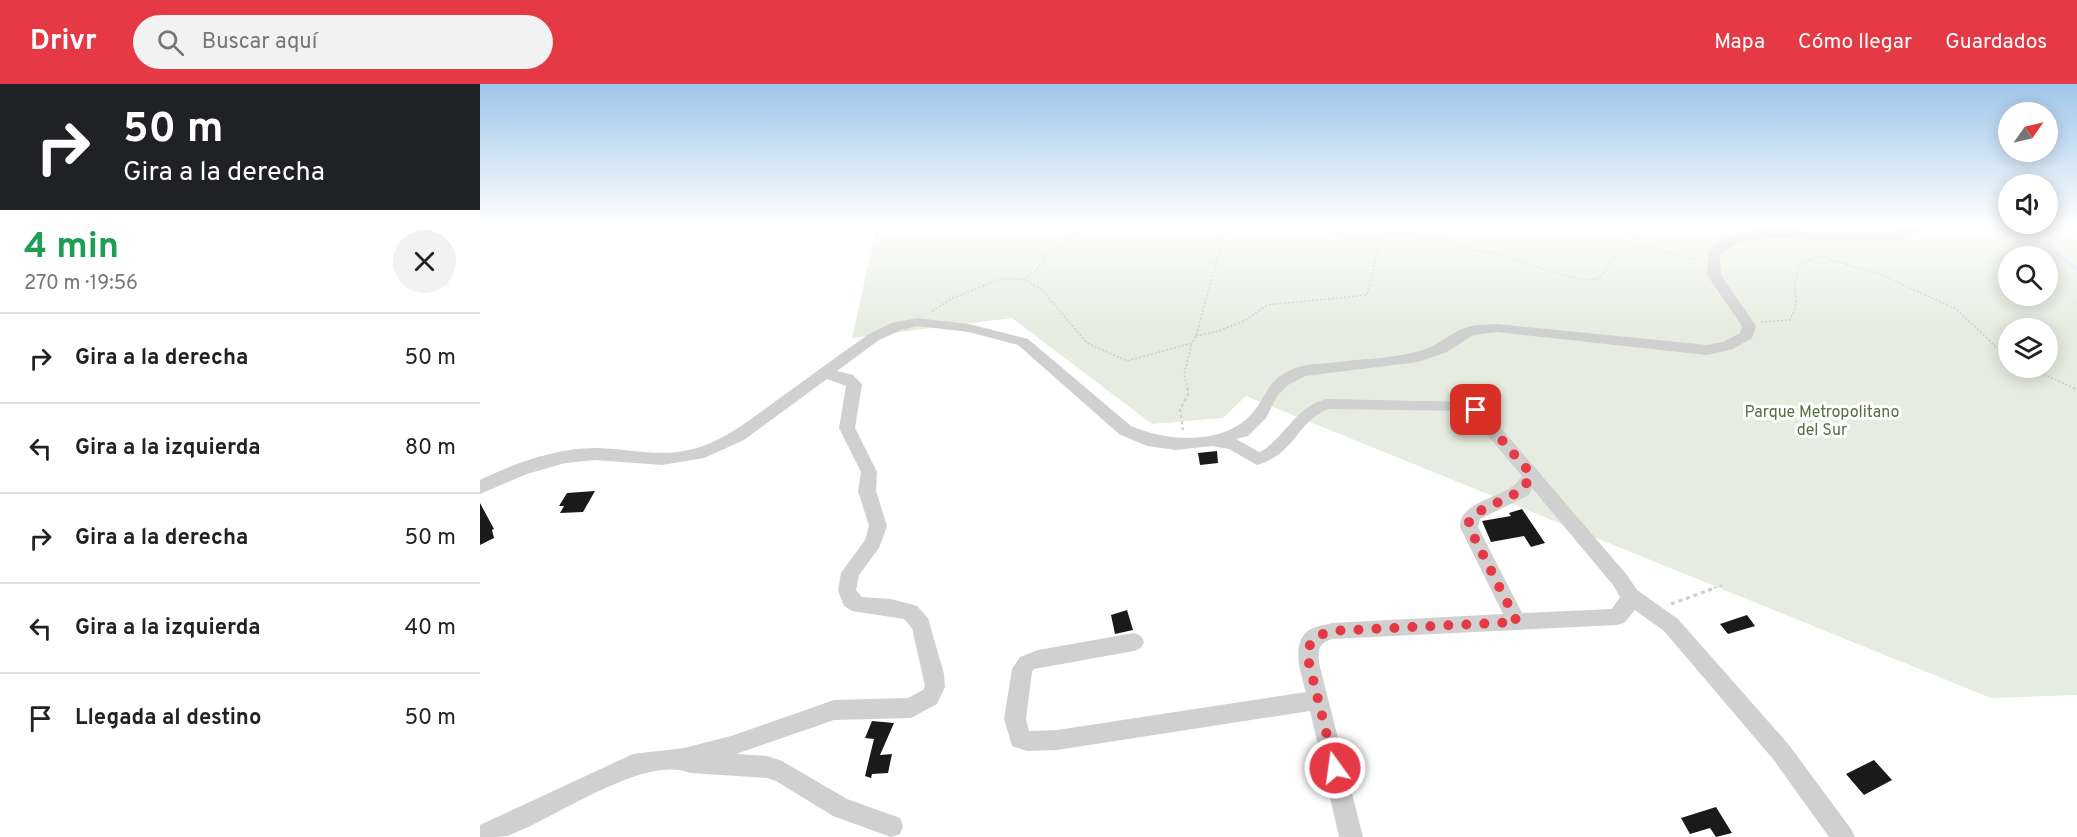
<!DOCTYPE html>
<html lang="es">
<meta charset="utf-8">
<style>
:root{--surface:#fff;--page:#f2f2f2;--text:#222;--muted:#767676;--line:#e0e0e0;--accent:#e63946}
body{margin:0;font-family:Overpass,sans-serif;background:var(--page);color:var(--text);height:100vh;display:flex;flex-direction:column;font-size:22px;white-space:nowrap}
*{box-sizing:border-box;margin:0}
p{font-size:20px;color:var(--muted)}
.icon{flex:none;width:33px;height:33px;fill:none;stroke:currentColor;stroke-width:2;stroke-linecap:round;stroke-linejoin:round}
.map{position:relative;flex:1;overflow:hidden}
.drawer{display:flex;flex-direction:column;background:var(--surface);width:480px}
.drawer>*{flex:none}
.guide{background:#202124;color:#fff;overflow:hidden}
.needle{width:39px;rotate:56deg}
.controls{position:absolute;left:1518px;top:18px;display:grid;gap:12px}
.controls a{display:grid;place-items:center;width:60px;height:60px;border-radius:50%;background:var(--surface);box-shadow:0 3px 15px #0003;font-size:30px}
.pin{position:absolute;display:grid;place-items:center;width:51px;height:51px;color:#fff;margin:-26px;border-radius:12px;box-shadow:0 3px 9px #0006}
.me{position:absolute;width:66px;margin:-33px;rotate:346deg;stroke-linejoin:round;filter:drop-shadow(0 0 4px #0008)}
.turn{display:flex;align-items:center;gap:21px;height:126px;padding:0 24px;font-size:27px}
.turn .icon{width:78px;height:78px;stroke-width:2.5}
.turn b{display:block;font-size:42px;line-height:51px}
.round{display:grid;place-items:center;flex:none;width:63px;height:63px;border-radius:32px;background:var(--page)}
.headline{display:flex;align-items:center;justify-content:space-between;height:102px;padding:0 24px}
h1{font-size:36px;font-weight:700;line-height:45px;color:#1e9e55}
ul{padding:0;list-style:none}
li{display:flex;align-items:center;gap:18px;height:90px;padding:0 24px;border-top:2px solid var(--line)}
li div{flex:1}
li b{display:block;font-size:22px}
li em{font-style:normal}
header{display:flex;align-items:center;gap:36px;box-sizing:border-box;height:84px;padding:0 30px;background:var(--accent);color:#fff}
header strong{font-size:28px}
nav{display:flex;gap:33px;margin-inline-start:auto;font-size:21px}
.search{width:420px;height:54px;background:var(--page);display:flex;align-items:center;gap:15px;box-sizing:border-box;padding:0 21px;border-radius:33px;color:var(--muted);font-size:22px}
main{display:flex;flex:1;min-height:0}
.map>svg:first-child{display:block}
.green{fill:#e6ecdf;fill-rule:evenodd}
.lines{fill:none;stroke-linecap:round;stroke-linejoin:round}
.stream{stroke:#cfe2ee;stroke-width:4}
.building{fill:#1a1a1a}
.path-far2{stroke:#cdcdcd;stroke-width:1.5;stroke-dasharray:2 2;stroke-linecap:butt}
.path-far1{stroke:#cdcdcd;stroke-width:2;stroke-dasharray:3 3;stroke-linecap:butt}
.path{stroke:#cdcdcd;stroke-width:3;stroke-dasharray:4 4;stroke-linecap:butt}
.minor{fill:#d0d0d0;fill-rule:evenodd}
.route{stroke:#e63946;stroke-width:10;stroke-dasharray:0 18}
.labels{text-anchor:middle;stroke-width:6;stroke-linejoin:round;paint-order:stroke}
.park-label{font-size:16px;fill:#56703f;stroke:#fff}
</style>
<header>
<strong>Drivr</strong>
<div class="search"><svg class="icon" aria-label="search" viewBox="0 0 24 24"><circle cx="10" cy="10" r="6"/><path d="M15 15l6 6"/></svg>Buscar aquí</div>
<nav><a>Mapa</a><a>Cómo llegar</a><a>Guardados</a></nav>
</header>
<main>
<section class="drawer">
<div class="guide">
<div class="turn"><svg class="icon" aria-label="right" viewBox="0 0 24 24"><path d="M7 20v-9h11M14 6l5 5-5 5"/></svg><div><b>50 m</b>Gira a la derecha</div></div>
</div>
<div class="headline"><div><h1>4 min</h1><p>270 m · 19:56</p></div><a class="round"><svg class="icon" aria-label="close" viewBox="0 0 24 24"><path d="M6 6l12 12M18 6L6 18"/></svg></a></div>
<ul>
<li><svg class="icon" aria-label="right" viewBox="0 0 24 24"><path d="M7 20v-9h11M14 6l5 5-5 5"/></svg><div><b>Gira a la derecha</b></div><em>50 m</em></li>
<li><svg class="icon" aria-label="left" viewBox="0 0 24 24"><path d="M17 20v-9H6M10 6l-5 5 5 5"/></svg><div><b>Gira a la izquierda</b></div><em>80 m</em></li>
<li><svg class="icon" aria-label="right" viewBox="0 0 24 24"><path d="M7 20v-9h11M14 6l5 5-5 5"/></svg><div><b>Gira a la derecha</b></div><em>50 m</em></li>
<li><svg class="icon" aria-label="left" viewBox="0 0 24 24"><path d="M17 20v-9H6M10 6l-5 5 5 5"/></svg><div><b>Gira a la izquierda</b></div><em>40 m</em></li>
<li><svg class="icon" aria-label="arrive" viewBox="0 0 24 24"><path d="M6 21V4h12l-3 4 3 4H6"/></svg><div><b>Llegada al destino</b></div><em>50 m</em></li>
</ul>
</section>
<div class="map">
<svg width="1597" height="753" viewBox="0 0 1597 753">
<rect width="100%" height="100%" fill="#fff"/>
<path class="green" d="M389 142H1597V611L1511 614 766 312 743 334 672 340 532 234 372 254 395 149ZM1528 172H1568V212H1528ZM1528 244H1568V284H1528Z"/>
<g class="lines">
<path class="stream" d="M1551 142 1574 167 1597 185"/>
</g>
<path class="building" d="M737 367 738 379 720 381 718 369Z
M115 407 103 428 80 429 84 422H79L87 409Z
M0 419 14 445 12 446 14 454 0 461Z
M1042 425 1065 459 1051 463 1044 452 1011 458 1002 437 1031 432 1029 429Z
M647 526 653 546 635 550 631 531Z
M1267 531 1275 542 1248 550 1240 540Z
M392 637 414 639 400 671 412 670 408 689 392 690 391 694 385 692 394 655 385 654Z
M1394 676 1412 696 1384 711 1366 690Z
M1236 723 1252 749 1236 753 1230 744 1210 750 1201 734Z"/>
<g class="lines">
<path class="path-far2" d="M838 142 857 151 877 155 904 150 959 153 995 167 1012 169 1101 196 1117 195 1125 188 1139 166 1170 163 1203 174 1216 175 1220 172
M1137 142 1148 146 1166 162
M543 195 562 206 607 259 647 277 712 259 716 252 746 142
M452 227 473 214 521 195H543L556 187 566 172 604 142
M1281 238 1310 236 1316 223 1315 199 1319 181 1339 172 1402 191 1476 225 1528 274
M716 252 739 247 766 236 787 221 887 211 898 166 910 142
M1549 284 1596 305
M708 305 704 290 712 259"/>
<path class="path-far1" d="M1593 304 1597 306
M703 346 700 326 709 308 707 304
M1228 506 1243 501"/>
<path class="path" d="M1191 520 1232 505"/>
<path class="minor" d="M1430 142H1444L1428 153 1412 158C1390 157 1369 157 1347 157 1311 156 1271 146 1240 170L1241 191 1276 242 1272 254 1253 265 1227 271 1017 248 993 251 967 268 938 278 825 292 808 301 797 312 786 334 768 352 756 355 779 368 782 367C808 350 814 324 846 315L995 318 1002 322 1147 491 1157 506 1198 535 1309 661 1371 745 1375 753H1349L1293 675 1184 547 1155 526 1144 539 1137 541 852 555C838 560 838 565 839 579L883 753H859L830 627 577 666 547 667 532 662 524 635 532 585 540 573 558 566 654 549 661 552 664 558 661 564 654 567 554 585 552 588 546 635 549 647 577 646 826 608C821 590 810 560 829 546 835 542 845 541 852 539L1023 530 980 443C980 414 1030 415 1042 392L987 327 848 325C815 339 817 369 777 381L749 365 732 362 696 366 667 362 639 350 538 261 489 248 437 242 421 246 399 256 357 287 373 291 382 300 375 344 397 388 396 407 407 442 399 464 379 491 376 506 382 513 411 515 430 520 437 522 448 534 464 590 465 603 457 620 431 634 354 636 256 670 287 672 302 677 367 715 420 734 423 742 420 750 411 753 353 732 296 697 287 694 210 689C163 670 74 736 27 752 20 753 8 753 0 753V741L153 670 204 664 251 652 354 616 428 614 443 606 445 602 432 544 424 535 372 527 364 522 358 506 361 489 385 456 389 442 378 407 381 388 359 344 366 302 347 295 264 356 224 374 182 381 115 376 85 379 47 390 0 410V396C35 379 78 363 118 364 149 365 179 373 209 366 244 358 272 334 300 314 330 292 359 271 389 250L412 239 437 234 489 240 548 255 651 342C687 358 747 362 774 327 790 306 788 294 818 283 828 280 840 280 850 279 878 275 909 275 936 268 956 264 968 250 985 244 994 240 1007 241 1017 240L1227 261 1243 258 1260 249 1262 242 1227 191 1228 169C1255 136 1309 148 1346 149 1368 150 1389 149 1411 150ZM1052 404 1133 501 1140 513 1132 525 1042 529 998 443 1000 435 1049 411Z"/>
</g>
<linearGradient id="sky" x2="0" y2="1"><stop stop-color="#9ec6ea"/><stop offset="0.57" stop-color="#fff"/><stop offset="1" stop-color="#fff" stop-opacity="0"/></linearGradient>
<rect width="1597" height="247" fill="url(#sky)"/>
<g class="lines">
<path class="route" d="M855 684 829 579C828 556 830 554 852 547L1037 538 989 443V437L994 430 1043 406 1051 390 996 326"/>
</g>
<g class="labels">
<g class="park-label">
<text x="1342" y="333">Parque Metropolitano<tspan x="1342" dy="18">del Sur</tspan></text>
</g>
</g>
</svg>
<div class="controls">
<a><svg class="needle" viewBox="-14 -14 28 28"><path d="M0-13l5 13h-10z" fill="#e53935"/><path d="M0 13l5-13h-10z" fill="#767676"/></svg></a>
<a><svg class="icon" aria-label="sound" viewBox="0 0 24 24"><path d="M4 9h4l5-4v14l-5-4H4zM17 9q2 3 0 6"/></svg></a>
<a><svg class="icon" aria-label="search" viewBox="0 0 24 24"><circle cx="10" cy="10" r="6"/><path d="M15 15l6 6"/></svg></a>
<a><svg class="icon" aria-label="layers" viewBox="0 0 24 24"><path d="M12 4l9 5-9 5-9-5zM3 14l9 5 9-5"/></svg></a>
</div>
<div class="pin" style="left:996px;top:326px;background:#d93025"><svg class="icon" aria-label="arrive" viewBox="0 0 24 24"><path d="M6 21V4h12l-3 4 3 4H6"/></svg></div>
<svg class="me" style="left:855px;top:684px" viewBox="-20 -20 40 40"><circle r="17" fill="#e63946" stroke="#fff" stroke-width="3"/><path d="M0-11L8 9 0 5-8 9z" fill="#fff"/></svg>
</div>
</main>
